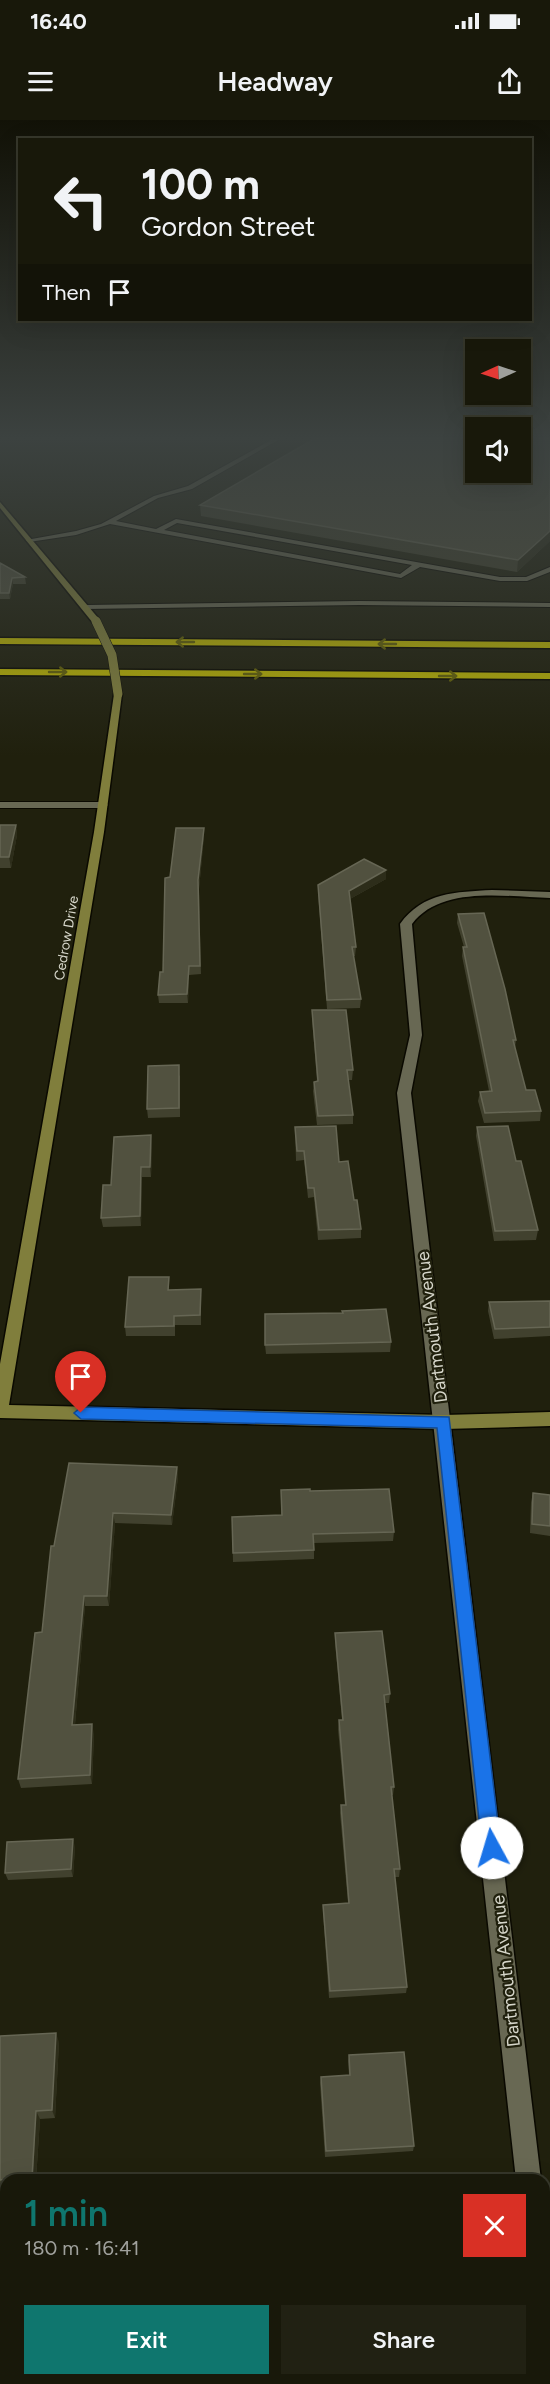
<!DOCTYPE html>
<meta charset="utf-8">
<style>
:root{--surface:#18180a;--page:#212113;--text:#f1f3f6;--muted:#9fa09c;--line:#36372b;--accent:#0f766e}
body{margin:0;font-family:Figtree,sans-serif;background:var(--page);color:var(--text);height:100vh;display:flex;flex-direction:column;font-size:22px;white-space:nowrap}
*{box-sizing:border-box;margin:0}
p{font-size:20px;color:var(--muted)}
.icon{flex:none;width:33px;height:33px;fill:none;stroke:currentColor;stroke-width:2;stroke-linecap:round;stroke-linejoin:round}
.map{position:relative;flex:1;overflow:hidden}
.details{position:absolute;left:0px;top:2054px;width:550px;height:212px;display:flex;flex-direction:column;background:var(--surface);border-radius:18px 18px 0 0;box-shadow:0 6px 24px #0002,0 0 0 2px var(--line)}
.details>*{flex:none}
.banner{position:absolute;left:18px;top:18px;width:514px;height:183px;border-radius:0px;box-shadow:0 6px 24px #0002,0 0 0 2px var(--line);background:#18180a;color:var(--text);overflow:hidden}
.needle{width:39px;rotate:267deg}
.buttons{position:absolute;left:465px;top:219px;display:grid;gap:12px}
.buttons a{display:grid;place-items:center;width:66px;height:66px;border-radius:0px;background:var(--surface);box-shadow:0 6px 24px #0002,0 0 0 2px var(--line);font-size:30px}
.pin{position:absolute;display:grid;place-items:center;width:51px;height:51px;color:#fff;margin:-62px -26px;border-radius:50% 50% 50% 0;rotate:-45deg;box-shadow:0 0 6px #0007}
.pin .icon{rotate:45deg}
.me{position:absolute;width:66px;margin:-33px;rotate:354deg;stroke-linejoin:round;filter:drop-shadow(0 0 4px #0008)}
.turn{display:flex;align-items:center;gap:21px;height:126px;padding:0 24px;font-size:27px}
.turn .icon{width:78px;height:78px;stroke-width:2.5}
.turn b{display:block;font-size:42px;line-height:51px}
.then{display:flex;align-items:center;height:57px;padding:0 24px;background:#0003;gap:12px;font-size:22px}
.round{display:grid;place-items:center;flex:none;width:63px;height:63px;border-radius:0px;background:var(--page)}
.overview{display:flex;align-items:center;justify-content:space-between;height:102px;padding:0 24px}
h1{font-size:36px;font-weight:600;line-height:45px;color:var(--accent)}
.primary-button{display:flex;gap:12px;margin-top:auto;padding:12px 24px}
.primary-button a{flex:1;height:69px;border-radius:0px;background:var(--accent);color:#fff;font-size:24px;font-weight:600;line-height:69px;text-align:center}
.primary-button a+a{background:var(--page);color:var(--text)}
.status{display:flex;justify-content:space-between;align-items:center;height:42px;padding:0 30px;background:var(--surface);direction:ltr}
.status svg{height:16px;fill:currentColor}
header{display:flex;justify-content:space-between;align-items:center;height:78px;padding:0 24px;background:var(--surface);font-size:27px;font-weight:600}
.map>svg:first-child{display:block}
.lines{fill:none;stroke-linecap:round;stroke-linejoin:round}
.lane-casing{stroke:#0a0900;stroke-width:2}
.street-casing{stroke:#0a0900;stroke-width:3}
.secondary-casing{stroke:#0a0900;stroke-width:3}
.highway-casing{stroke:#0a0900;stroke-width:3}
.lane{fill:#686853;fill-rule:evenodd}
.street{fill:#686853;fill-rule:evenodd}
.secondary{fill:#807e3c;fill-rule:evenodd}
.highway{fill:#b7b005;fill-rule:evenodd}
.secondary-bridge-casing{stroke:#0a0900;stroke-width:10;stroke-linecap:butt}
.secondary-bridge{stroke:#807e3c;stroke-width:9}
.wall{fill:#41412e}
.shaded-wall{fill:#2d2d1a}
.building{fill:#51513f;stroke:#666654;stroke-width:1.5}
.oneway{stroke:#646109}
.route{fill:#1a73e8;stroke:#114b97;stroke-width:1.5}
.labels{text-anchor:middle;stroke-width:4.5;stroke-linejoin:round;paint-order:stroke}
.far-street-label{font-size:14px;fill:#d6d6ca;stroke:#20200d}
.near-street-label{font-size:18px;fill:#d6d6ca;stroke:#20200d}
</style>
<div class="status"><b>16:40</b><svg viewBox="0 0 49 12"><path d="M0 12V9h3v3zM5 12V6h3v6zM10 12V3h3v9zM15 12V0h3v12zM26 1h20v11H26zM47 4h2v5h-2z"/></svg></div>
<header><svg class="icon" aria-label="menu" viewBox="0 0 24 24"><path d="M4 6h16M4 12h16M4 18h16"/></svg>Headway<svg class="icon" aria-label="share" viewBox="0 0 24 24"><path d="M12 15V3M7 8l5-5 5 5M5 13v7h14v-7"/></svg></header>
<div class="map">
<svg width="550" height="2264" viewBox="0 0 550 2264">
<rect width="100%" height="100%" fill="#20200d"/>
<g class="lines">
<defs>
<path id="lane" d="M273 319H280L192 369 158 378 116 401 156 409 176 399 500 457H526L550 447V452L527 461H500L420 447 401 458 110 404 76 415 29 422 26 420 76 411 101 404 154 376 188 366ZM177 403 412 445 400 454 164 410Z
M359 481 550 483V487L359 485 85 489 81 487 85 485Z
M0 682H103L108 685 103 688H0Z"/>
<path id="street" d="M492 770 550 772V778C507 777 441 765 412 804L422 915 411 973 541 2060H516L397 973 410 915 400 804C423 772 456 772 492 770Z
M544 2182 550 2184V2258L544 2255Z"/>
<path id="secondary" d="M0 382 99 499V503H93L0 388Z
M118 571 122 574 104 712 9 1285 444 1295 550 1292V1306L444 1309 0 1298V1244L94 712 114 574Z"/>
<path id="highway" d="M0 518 550 522V528L0 524Z
M0 549 550 553V559L0 555Z"/>
</defs>
<use href="#lane" class="lane-casing"/>
<use href="#street" class="street-casing"/>
<use href="#secondary" class="secondary-casing"/>
<use href="#highway" class="highway-casing"/>
<use href="#lane" class="lane"/>
<use href="#street" class="street"/>
<use href="#secondary" class="secondary"/>
<use href="#highway" class="highway"/>
<defs>
<path id="secondary-bridge" d="M96 501 112 535 118 574"/>
</defs>
<use href="#secondary-bridge" class="secondary-bridge-casing"/>
<use href="#secondary-bridge" class="secondary-bridge"/>
</g>
<path class="wall" d="M550 319V421L517 452 201 396 200 385Z
M0 443 25 457 26 464H13L10 479H0Z
M0 705H16L17 715 11 748H0Z
M204 708V716L199 769 201 854 189 855 188 883H159L158 875 163 852 170 757Z
M386 750V759L350 779 356 827 355 836H353L361 879 360 888 327 889 318 773V765Z
M458 794 516 920 515 928 526 970 541 991 540 1001 484 1003 478 981 480 972 489 971 462 836 463 827H464L457 803Z
M312 890 353 950 352 960H348L353 995V1004L317 1005 313 971 314 962 317 961 312 899Z
M180 955V997L148 998 147 989Z
M295 1007 339 1042 354 1080 361 1109V1118L318 1120 314 1077 308 1078 304 1040 296 1041Z
M477 1007 516 1041 538 1110 536 1120 494 1121 476 1016Z
M152 1025 151 1057H142L141 1106 103 1107 101 1098 111 1065Z
M169 1157V1170L201 1169V1205H175V1216H126L125 1207Z
M550 1181V1216L494 1219 488 1191 489 1182Z
M391 1222 390 1232 266 1234 265 1225Z
M177 1347 178 1357 172 1405 115 1403 109 1486H85L75 1605 94 1614 92 1664 21 1668 18 1659 42 1512 54 1426Z
M281 1370 310 1371 394 1412 393 1421 314 1423V1439L233 1442 232 1397 281 1395Z
M533 1373 550 1375V1416L530 1413 531 1382Z
M335 1513 390 1574 389 1583H385L394 1667 393 1675H392L400 1749 399 1757H395L407 1867 406 1873 329 1878 323 1792V1785L348 1783 340 1693 341 1685H345L338 1609 339 1600H342L335 1522Z
M75 1727 73 1757 8 1760 5 1753Z
M0 1916 59 1922 55 1998 40 1999 36 2060H6V2067L0 2068Z
M349 1935 414 2026 413 2031 325 2037 320 1963 321 1957 349 1955 348 1941Z"/>
<path class="shaded-wall" d="M550 411V421L517 452 518 440Z
M12 458 13 464 10 479 9 473Z
M16 705 17 715 11 748 9 737Z
M204 708V716L199 769 201 854 198 760Z
M386 750V759L348 780 349 771Z
M189 846V855L188 883 187 874Z
M151 1015 152 1025 151 1057 150 1047Z
M141 1047 142 1057 141 1106 140 1096Z
M177 1347 178 1357 172 1405 171 1395Z
M113 1393 115 1403 109 1486 107 1476Z
M84 1476 85 1486 74 1615 72 1605Z
M92 1604 94 1614 92 1664 90 1655Z
M73 1719 75 1727 73 1757 71 1749Z
M56 1913 59 1922 55 1998 52 1990Z
M36 1991 40 1999 36 2060H33Z
M8 2259H11V2264H7Z"/>
<path class="building" d="M314 319H476V352H520V319H550V411L518 440 200 385Z
M0 443 25 457 12 458 9 473H0Z
M0 705H16L9 737H0Z
M176 708H204L198 760 200 846H189L187 874 158 875 160 852H163L165 758 170 757Z
M364 739 386 750 349 771 356 827H352L361 879 327 880 318 765Z
M484 793 505 869 516 920H513L526 970H535L541 991 485 993 480 972 492 971 463 827H467L458 794Z
M312 890H346L353 950H347L353 995 318 996 314 962 318 961Z
M179 945V988L147 989 148 946Z
M336 1006 339 1042 348 1041 354 1080H357L361 1109 319 1110 314 1068H308L304 1031H297L295 1007Z
M508 1006 516 1041H521L538 1110 495 1111 477 1007Z
M151 1015 150 1047H141L140 1096 101 1098 103 1065H111L114 1017Z
M129 1157H169L168 1170 201 1169 200 1195 174 1196V1206L125 1207Z
M550 1181V1207L495 1209 489 1182Z
M386 1189 391 1222 265 1225V1194L343 1193 342 1191Z
M69 1343 177 1347 171 1395 113 1393 107 1476H84L72 1605 92 1604 90 1655 18 1659 35 1513 42 1512 51 1426H54Z
M310 1369V1371L389 1369 394 1412 313 1414 314 1430 233 1433 232 1397 282 1395 281 1370Z
M533 1373 550 1375V1406L532 1404Z
M382 1511 390 1574 384 1575 394 1667H391L400 1749H394L407 1867 330 1871 323 1785 349 1783 341 1685H346L339 1600H343L335 1513Z
M73 1719 71 1749 5 1753 7 1722Z
M56 1913 52 1990 36 1991 32 2058 0 2060V1916Z
M404 1932 414 2026 326 2031 321 1957 350 1955 349 1935Z
M6 2217V2259H8L7 2264H0V2218Z"/>
<defs><path id="oneway-shaft" d="M-6 0H5M1.5-3L5.5 0L1.5 3" fill="none" stroke-width="1.6" stroke-linecap="round" stroke-linejoin="round" transform="scale(1.5)"/></defs>
<g class="oneway">
<use href="#oneway-shaft" transform="translate(185 522) rotate(-180)"/>
<use href="#oneway-shaft" transform="translate(387 524) rotate(-180)"/>
<use href="#oneway-shaft" transform="translate(58 552)"/>
<use href="#oneway-shaft" transform="translate(253 554)"/>
<use href="#oneway-shaft" transform="translate(448 556)"/>
</g>
<linearGradient id="sky" x2="0" y2="1"><stop stop-color="#121207"/><stop offset="0.5" stop-color="#3c4240"/><stop offset="1" stop-color="#3c4240" stop-opacity="0"/></linearGradient>
<rect width="550" height="636" fill="url(#sky)"/>
<path class="route" d="M81 1287 449 1297 501 1728 499 1735 492 1738 485 1735 482 1728 437 1308 81 1299 74 1293Z"/>
<g class="labels">
<g class="far-street-label">
<text transform="translate(66 818) rotate(-80)" y="5">Cedrow Drive</text>
</g>
<g class="near-street-label">
<text transform="translate(432 1207) rotate(-97)" y="6">Dartmouth Avenue</text>
<text transform="translate(506 1851) rotate(-96)" y="6">Dartmouth Avenue</text>
</g>
</g>
</svg>
<div class="buttons">
<a><svg class="needle" viewBox="-14 -14 28 28"><path d="M0-13l5 13h-10z" fill="#e53935"/><path d="M0 13l5-13h-10z" fill="#9fa09c"/></svg></a>
<a><svg class="icon" aria-label="sound" viewBox="0 0 24 24"><path d="M4 9h4l5-4v14l-5-4H4zM17 9q2 3 0 6"/></svg></a>
</div>
<div class="pin" style="left:81px;top:1293px;background:#d93025"><svg class="icon" aria-label="arrive" viewBox="0 0 24 24"><path d="M6 21V4h12l-3 4 3 4H6"/></svg></div>
<svg class="me" style="left:492px;top:1728px" viewBox="-20 -20 40 40"><circle r="19" fill="#fff"/><path d="M0-13L10 11 0 6-10 11z" fill="#1a73e8"/></svg>
<div class="banner">
<div class="turn"><svg class="icon" aria-label="left" viewBox="0 0 24 24"><path d="M17 20v-9H6M10 6l-5 5 5 5"/></svg><div><b>100 m</b>Gordon Street</div></div>
<div class="then">Then<svg class="icon" aria-label="arrive" viewBox="0 0 24 24"><path d="M6 21V4h12l-3 4 3 4H6"/></svg></div>
</div>
<section class="details">
<div class="overview"><div><h1>1 min</h1><p>180 m · 16:41</p></div><a class="round" style="background:#d93025;color:#fff"><svg class="icon" aria-label="close" viewBox="0 0 24 24"><path d="M6 6l12 12M18 6L6 18"/></svg></a></div>
<div class="primary-button"><a>Exit</a><a>Share</a></div>
</section>
</div>
